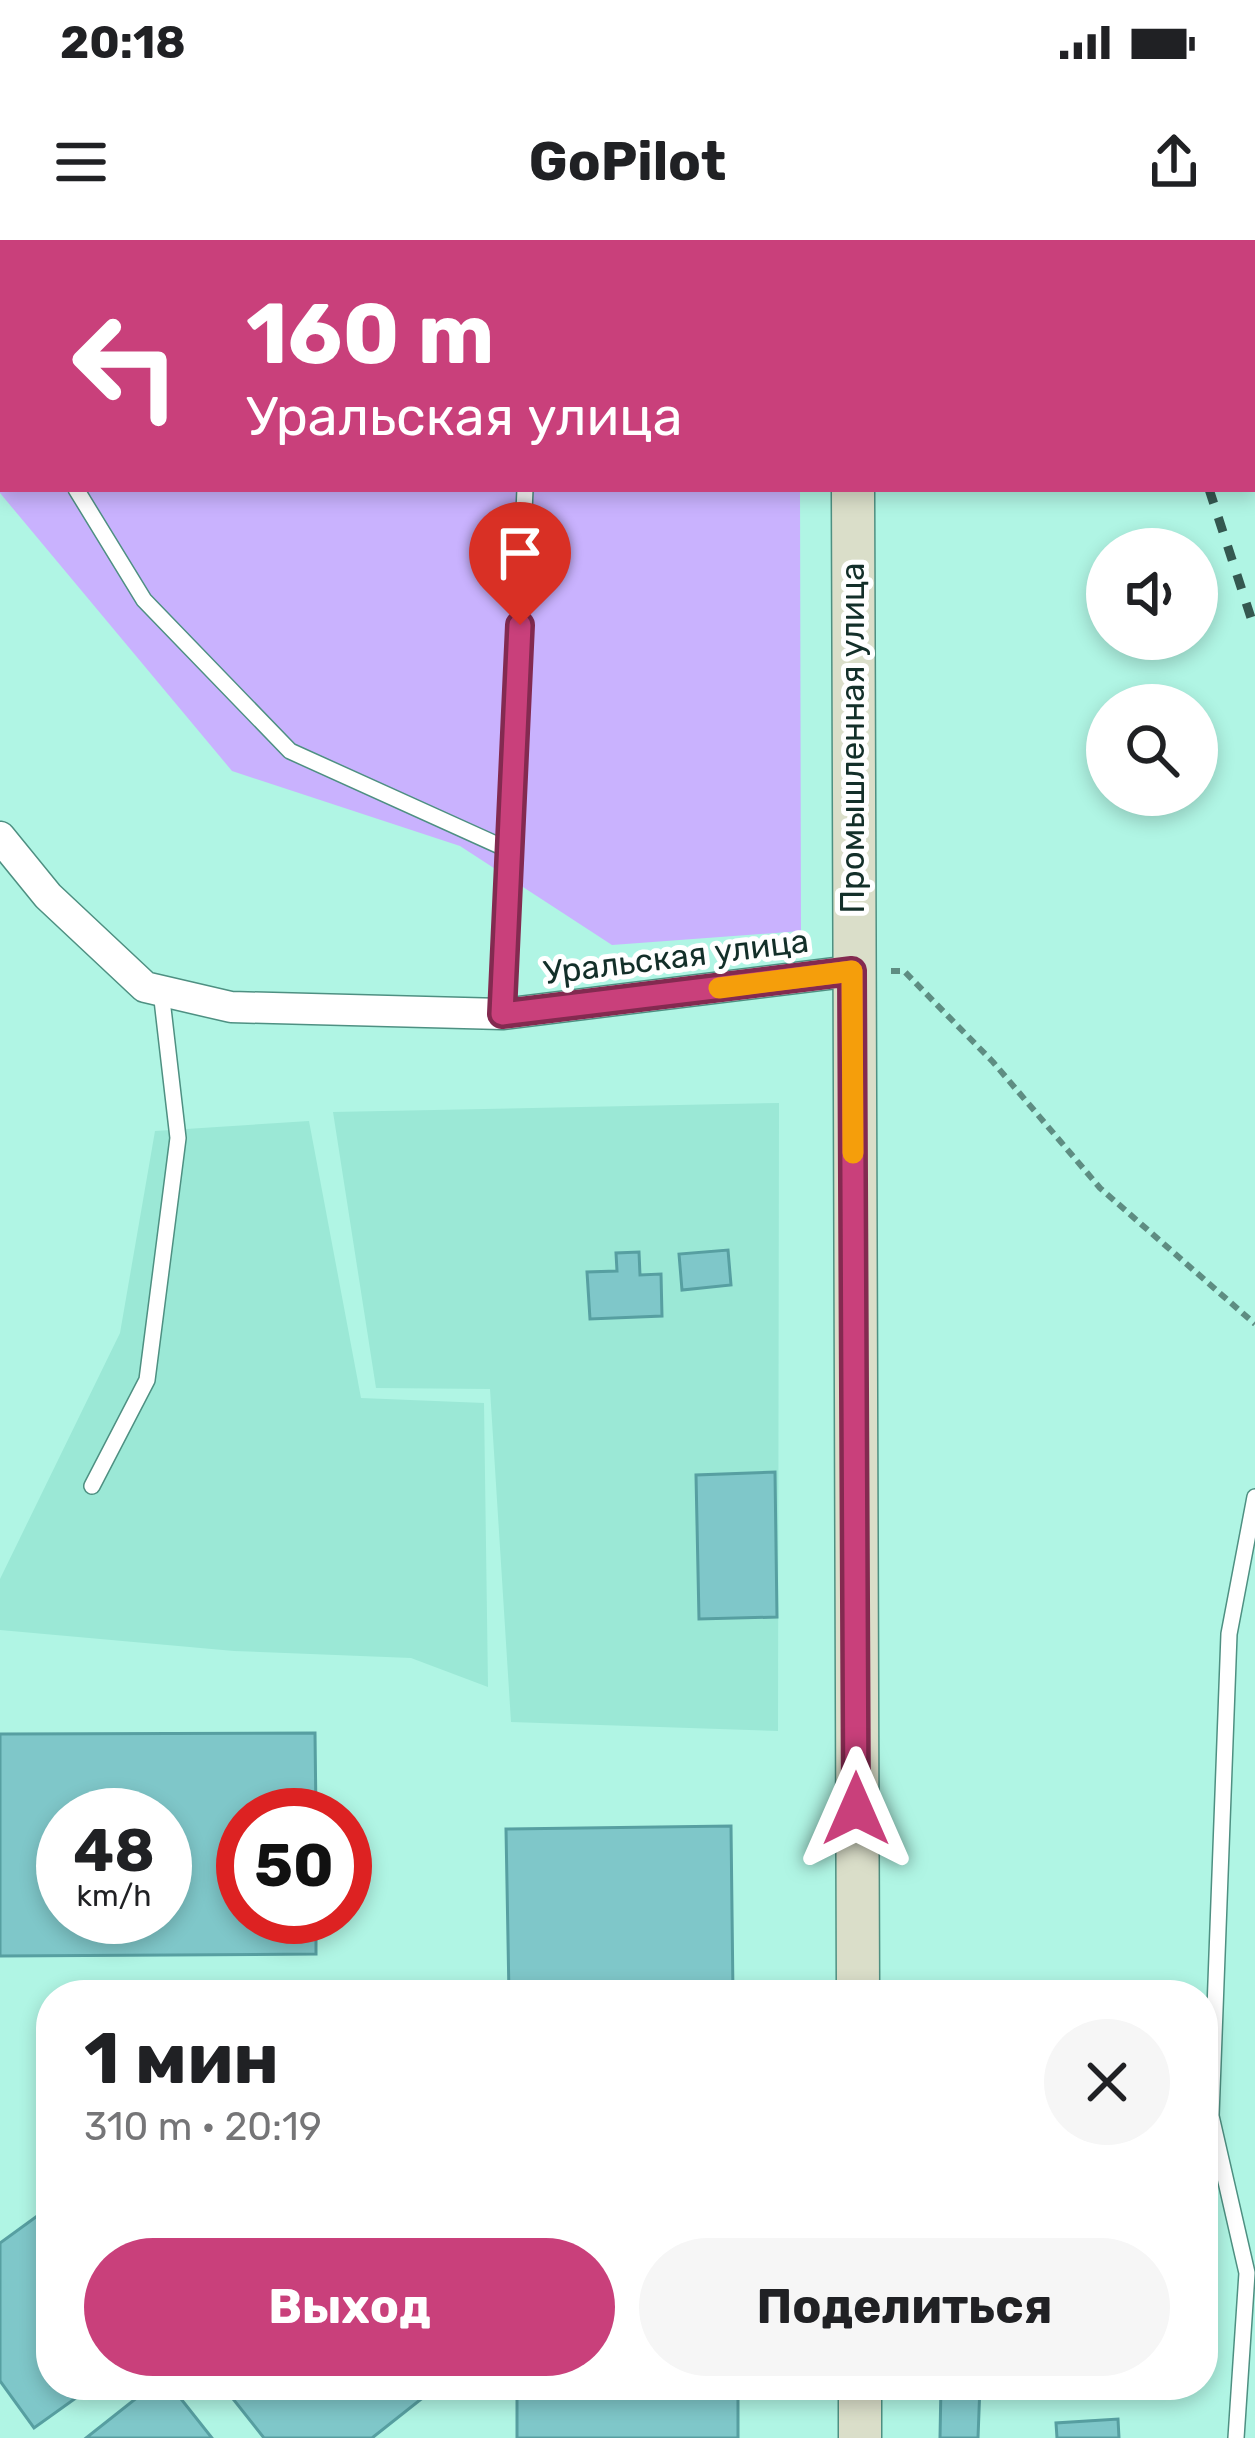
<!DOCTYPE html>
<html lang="ru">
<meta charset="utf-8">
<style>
:root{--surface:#fff;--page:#f6f6f6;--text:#202124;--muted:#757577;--accent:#c9407b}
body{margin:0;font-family:Rubik,sans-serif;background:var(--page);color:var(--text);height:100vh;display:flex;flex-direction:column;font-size:45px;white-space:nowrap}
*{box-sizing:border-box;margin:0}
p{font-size:39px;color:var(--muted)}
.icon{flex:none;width:66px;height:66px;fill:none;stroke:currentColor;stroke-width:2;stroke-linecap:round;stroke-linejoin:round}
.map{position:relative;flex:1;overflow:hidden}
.panel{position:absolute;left:36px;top:1740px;width:1182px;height:420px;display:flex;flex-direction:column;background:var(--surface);border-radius:48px;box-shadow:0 6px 18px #0003}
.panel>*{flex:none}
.hud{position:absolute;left:0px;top:0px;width:1257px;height:252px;box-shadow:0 6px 18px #0003;background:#c9407b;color:#fff;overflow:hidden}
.controls{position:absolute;left:1086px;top:288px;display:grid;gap:24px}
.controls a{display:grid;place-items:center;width:132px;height:132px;border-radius:50%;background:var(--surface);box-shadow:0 6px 18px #0003;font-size:60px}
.speed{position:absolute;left:36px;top:1548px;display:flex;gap:24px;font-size:60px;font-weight:700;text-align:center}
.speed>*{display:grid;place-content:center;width:156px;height:156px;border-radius:50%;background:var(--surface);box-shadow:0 6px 18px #0003;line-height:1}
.speed small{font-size:30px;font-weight:400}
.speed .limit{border:18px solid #d22;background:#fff;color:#111}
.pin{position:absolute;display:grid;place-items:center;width:102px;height:102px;color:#fff;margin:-123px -51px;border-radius:50% 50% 50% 0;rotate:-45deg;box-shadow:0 0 12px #0007}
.pin .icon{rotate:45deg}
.me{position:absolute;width:132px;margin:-66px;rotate:0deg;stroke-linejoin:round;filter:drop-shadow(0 0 9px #0008)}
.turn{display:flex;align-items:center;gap:42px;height:252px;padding:0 48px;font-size:54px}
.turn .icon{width:156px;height:156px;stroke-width:2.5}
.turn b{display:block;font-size:84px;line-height:102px}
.round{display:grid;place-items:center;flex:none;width:126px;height:126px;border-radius:63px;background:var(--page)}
.summary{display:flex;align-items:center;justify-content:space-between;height:204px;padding:0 48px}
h1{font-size:72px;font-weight:700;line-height:90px}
.primary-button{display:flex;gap:24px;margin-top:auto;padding:24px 48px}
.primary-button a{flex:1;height:138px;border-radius:72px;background:var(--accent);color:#fff;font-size:48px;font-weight:700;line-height:138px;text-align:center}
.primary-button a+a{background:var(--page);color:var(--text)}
.status{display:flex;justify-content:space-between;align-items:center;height:84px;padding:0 60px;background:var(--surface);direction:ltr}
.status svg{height:33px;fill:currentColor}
header{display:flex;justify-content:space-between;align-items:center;height:156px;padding:0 48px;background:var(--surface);font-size:54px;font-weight:700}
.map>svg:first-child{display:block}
.built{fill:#9be8d6}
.green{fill:#c9b2fe}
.building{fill:#7fc7c9;stroke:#579fa1;stroke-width:3;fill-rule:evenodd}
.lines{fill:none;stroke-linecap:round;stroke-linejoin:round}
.service-casing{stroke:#4e9082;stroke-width:18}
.minor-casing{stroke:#4e9082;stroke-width:33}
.secondary-casing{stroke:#4e9082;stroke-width:45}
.path{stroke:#5e8d82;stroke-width:6;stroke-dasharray:9 6;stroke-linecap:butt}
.service{stroke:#fff;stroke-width:15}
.minor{stroke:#fff;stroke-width:30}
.secondary{stroke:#dadec9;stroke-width:42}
.rail{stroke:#345850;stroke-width:9;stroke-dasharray:15 15;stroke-linecap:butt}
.route-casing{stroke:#832a50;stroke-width:30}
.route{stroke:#c9407b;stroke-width:21}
.slow{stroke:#f59e0b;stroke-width:21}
.labels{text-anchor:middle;stroke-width:10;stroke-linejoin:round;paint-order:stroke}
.street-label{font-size:33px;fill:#132f29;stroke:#fff}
</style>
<div class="status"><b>20:18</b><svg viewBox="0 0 49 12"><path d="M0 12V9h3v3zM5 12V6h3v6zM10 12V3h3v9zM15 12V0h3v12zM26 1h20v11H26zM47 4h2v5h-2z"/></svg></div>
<header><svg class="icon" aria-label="menu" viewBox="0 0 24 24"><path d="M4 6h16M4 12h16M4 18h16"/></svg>GoPilot<svg class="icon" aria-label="share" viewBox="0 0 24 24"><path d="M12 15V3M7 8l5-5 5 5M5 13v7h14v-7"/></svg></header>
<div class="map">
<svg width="1255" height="2198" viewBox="0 0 1255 2198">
<rect width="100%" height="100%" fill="#b0f5e4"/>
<path class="built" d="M779 863 778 1491 511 1482 490 1149 376 1148 333 872Z
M309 881 361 1158 484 1163 488 1447 411 1418 234 1411 0 1390V1339L120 1093 155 891Z"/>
<path class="green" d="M0 0H800L3 3V249H800L801 691 612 705 460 606 232 531 0 253Z"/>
<path class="building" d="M728 1010 731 1045 682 1050 679 1014Z
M639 1012 640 1035 661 1034 662 1076 590 1079 587 1032 617 1031 616 1013Z
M775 1232 777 1377 699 1379 696 1235Z
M315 1493 316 1575H243V1677H316V1714L0 1716V1494ZM63 1575H165V1677H63Z
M731 1586 733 1755H509L506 1589Z
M51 1966V2145H94L34 2188 0 2141V2003Z
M153 2145H170L212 2198H86Z
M222 2145H439L372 2198H264Z
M517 2145H738V2198H517Z
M941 2145H980L978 2198H940Z
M1118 2179 1119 2198H1057L1056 2183Z"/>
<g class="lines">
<defs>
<path id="service" d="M88 3V0
M534 3V0
M76 249 144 360 290 511 511 611
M502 774 525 249
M92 1246 147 1140 178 898 161 751
M1236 2198 1247 2033 1211 1876 1229 1394 1255 1257"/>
<path id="minor" d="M0 597 48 656 145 747 231 767 502 774 852 731"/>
<path id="secondary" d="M856 3V0
M853 249 858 1755
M860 2145V2198"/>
</defs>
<use href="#service" class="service-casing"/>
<use href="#minor" class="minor-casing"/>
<use href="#secondary" class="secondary-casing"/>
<path class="path" d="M891 731H904L993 822 1100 948 1255 1084"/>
<use href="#service" class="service"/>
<use href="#minor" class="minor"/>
<use href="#secondary" class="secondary"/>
<path class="rail" d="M1127 0 1128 3
M1209 249 1255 390"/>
</g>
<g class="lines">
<defs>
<path id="route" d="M520 385 502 774 852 731 856 1569"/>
</defs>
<use href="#route" class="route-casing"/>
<use href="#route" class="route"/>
<path class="slow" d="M719 748 852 731 853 913"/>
</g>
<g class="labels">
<g class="street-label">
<text transform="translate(852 498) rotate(-90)" y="12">Промышленная улица</text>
<text transform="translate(676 716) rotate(-7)" y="12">Уральская улица</text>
</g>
</g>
</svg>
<div class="controls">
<a><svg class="icon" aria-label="sound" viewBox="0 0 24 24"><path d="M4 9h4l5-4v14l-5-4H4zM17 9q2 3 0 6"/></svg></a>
<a><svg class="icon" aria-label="search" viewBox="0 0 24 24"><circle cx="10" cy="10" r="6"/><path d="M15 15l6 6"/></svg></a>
</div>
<div class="speed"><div>48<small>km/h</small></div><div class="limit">50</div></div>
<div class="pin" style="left:520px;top:385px;background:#d93025"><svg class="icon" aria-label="arrive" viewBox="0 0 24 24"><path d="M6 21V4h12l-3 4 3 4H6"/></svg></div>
<svg class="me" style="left:856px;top:1569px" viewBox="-20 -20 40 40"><path d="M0-17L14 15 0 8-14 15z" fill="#c9407b" stroke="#fff" stroke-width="4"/></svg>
<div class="hud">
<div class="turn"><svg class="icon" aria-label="left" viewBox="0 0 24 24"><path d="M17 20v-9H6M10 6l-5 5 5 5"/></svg><div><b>160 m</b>Уральская улица</div></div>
</div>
<section class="panel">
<div class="summary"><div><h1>1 мин</h1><p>310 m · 20:19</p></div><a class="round"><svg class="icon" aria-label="close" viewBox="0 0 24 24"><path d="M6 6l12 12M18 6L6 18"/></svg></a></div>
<div class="primary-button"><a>Выход</a><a>Поделиться</a></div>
</section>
</div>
